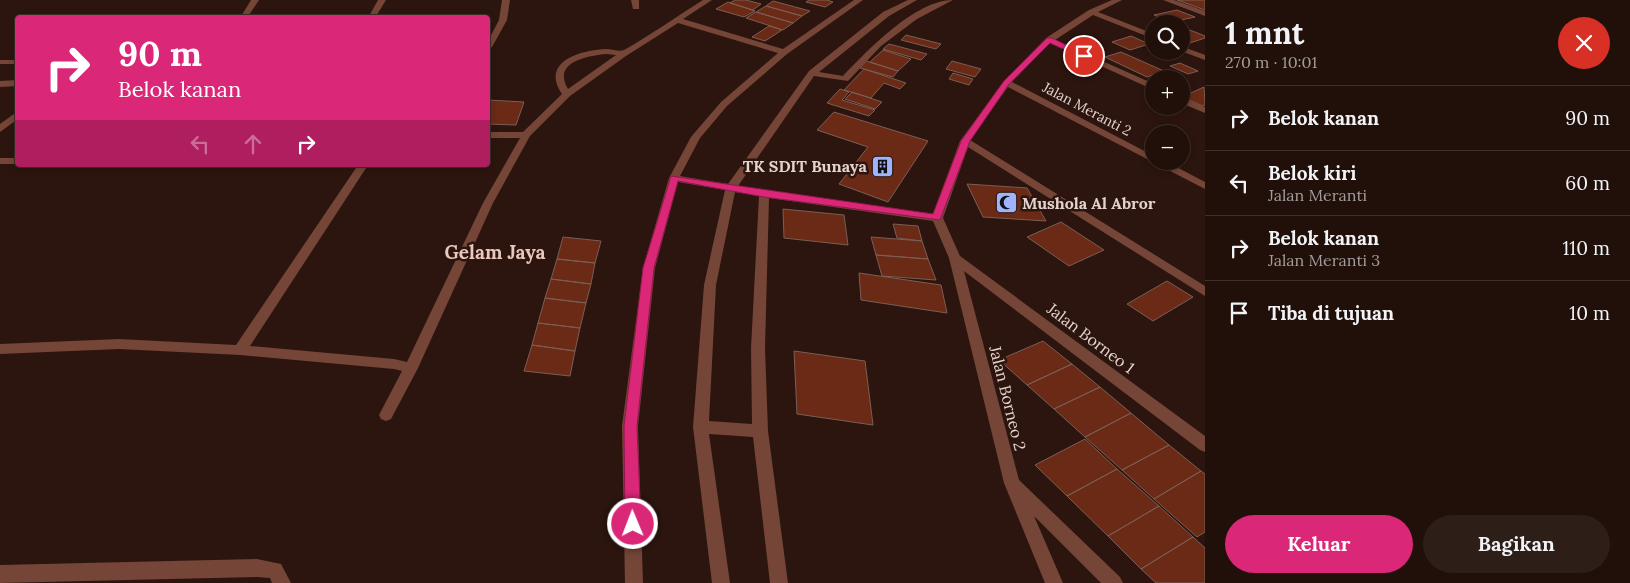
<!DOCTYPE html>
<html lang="id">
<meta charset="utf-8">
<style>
:root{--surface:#21100a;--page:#2d1e18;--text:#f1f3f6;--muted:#a29d9c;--line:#3e302b;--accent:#db2777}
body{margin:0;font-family:Lora,serif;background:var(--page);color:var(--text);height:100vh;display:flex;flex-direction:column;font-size:19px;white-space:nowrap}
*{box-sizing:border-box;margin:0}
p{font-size:16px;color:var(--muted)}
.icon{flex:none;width:28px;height:28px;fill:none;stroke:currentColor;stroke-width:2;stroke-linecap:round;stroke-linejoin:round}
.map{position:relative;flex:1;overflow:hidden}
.panel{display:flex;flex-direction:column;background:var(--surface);width:425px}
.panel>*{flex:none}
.top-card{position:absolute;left:15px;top:15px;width:475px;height:152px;border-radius:5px;box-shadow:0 2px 8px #0003,0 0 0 1px var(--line);background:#db2777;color:#fff;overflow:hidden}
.buttons{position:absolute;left:1145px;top:15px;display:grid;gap:10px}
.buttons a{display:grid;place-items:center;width:45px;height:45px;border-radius:50%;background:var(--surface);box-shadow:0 2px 8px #0003,0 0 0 1px var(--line);font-size:25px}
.pin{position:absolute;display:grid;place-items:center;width:42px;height:42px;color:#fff;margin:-21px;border:2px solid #fff;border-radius:50%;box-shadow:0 1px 5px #0007}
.me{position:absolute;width:55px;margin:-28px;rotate:359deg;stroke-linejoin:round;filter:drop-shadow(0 0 4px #0008)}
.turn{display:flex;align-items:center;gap:18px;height:105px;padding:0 20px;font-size:22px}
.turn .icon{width:65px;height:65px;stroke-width:2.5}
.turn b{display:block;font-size:35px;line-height:42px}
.lanes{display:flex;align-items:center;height:48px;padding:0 20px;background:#0003;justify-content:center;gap:25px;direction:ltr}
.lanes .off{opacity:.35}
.round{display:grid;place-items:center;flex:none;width:52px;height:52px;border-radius:26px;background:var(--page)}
.head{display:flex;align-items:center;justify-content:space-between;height:85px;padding:0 20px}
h1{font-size:30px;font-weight:800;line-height:38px}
.button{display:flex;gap:10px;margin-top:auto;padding:10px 20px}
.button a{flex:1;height:58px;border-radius:30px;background:var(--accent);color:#fff;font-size:20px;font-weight:800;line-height:58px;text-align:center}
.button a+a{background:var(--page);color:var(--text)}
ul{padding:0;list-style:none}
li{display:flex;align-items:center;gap:15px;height:65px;padding:0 20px;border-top:1px solid var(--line)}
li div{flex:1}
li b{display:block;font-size:19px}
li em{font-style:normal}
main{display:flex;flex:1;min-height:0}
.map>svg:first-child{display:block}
.building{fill:#6a2a16;stroke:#7b5e55}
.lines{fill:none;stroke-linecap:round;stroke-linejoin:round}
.minor{fill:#754537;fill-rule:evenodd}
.route{fill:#db2777;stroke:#8e194d}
.labels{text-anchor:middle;stroke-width:5;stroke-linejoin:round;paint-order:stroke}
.far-street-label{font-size:14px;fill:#e4d3ce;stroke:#2c150e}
.poi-label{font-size:16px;font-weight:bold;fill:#e4d3ce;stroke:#2c150e;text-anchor:end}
.street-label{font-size:16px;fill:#e4d3ce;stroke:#2c150e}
.quarter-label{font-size:19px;font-weight:bold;fill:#eac8be;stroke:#2c150e}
</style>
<main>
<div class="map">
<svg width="1205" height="583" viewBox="0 0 1205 583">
<rect width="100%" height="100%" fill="#2c150e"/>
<path class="building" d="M735 0H746L761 4 753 10 730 3Z
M809 0H827L833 2 825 7 806 2Z
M1177 0H1205V10Z
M773 1 810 11 802 16 766 6Z
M728 2 755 11 744 17 716 9Z
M766 6 802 16 793 23 756 12Z
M1177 10 1195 17 1172 22 1154 15Z
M756 12 793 23 783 30 746 18Z
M769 26 782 30 765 41 752 37Z
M1190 30 1205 36V38L1187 44 1181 42V33Z
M906 35 941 44 936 49 901 40Z
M1131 36 1149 44 1130 50 1112 42Z
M889 44 927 54 921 60 883 49Z
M883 50 911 59 898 71 870 62Z
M1121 52 1164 71 1147 77 1105 57Z
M866 61 898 71 893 77 860 68Z
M952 61 981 69 975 77 946 69Z
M1180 63 1198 71 1188 74 1170 66Z
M864 69 906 83 900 89 884 83 871 98 844 90Z
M953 73 973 79 969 85 949 79Z
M1165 74 1176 79 1154 78Z
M1204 87 1205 105 1203 106 1182 97Z
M840 89 849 92 842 100 875 110 869 116 827 103Z
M852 92 882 102 875 109 845 99Z
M488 100 524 102 516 125 488 124Z
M834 112 928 141 888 202 839 184 868 147 817 130Z
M967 184 1027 188 1046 221 983 217Z
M783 209 844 215 848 245 784 238Z
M1061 222 1104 250 1069 266 1027 237Z
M893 224 918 226 922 241 897 238Z
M563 237 601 241 595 263 557 259Z
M871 237 922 241 928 259 876 255Z
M876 255 928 259 936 280 882 276Z
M557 259 595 263 591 284 551 279Z
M859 273 941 285 947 313 861 300Z
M551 279 591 284 586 303 545 298Z
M1167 281 1193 297 1153 321 1127 304Z
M545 298 586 303 580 328 538 323Z
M538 323 580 328 575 351 532 345Z
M1043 341 1072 364 1027 385 999 360Z
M532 345 575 351 570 376 524 371Z
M794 351 865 361 873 425 797 414Z
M1072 364 1100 387 1054 409 1027 385Z
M1100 387 1131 413 1085 437 1054 409Z
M1131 413 1169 445 1122 470 1085 437Z
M1085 439 1117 469 1067 496 1035 465Z
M1169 445 1201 471 1154 499 1122 470Z
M1117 469 1159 506 1108 536 1067 496Z
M1201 471 1205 474V532L1197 537 1154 499Z
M1159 506 1193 537 1141 569 1108 536Z
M1193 537 1205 548V583H1156L1141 569Z"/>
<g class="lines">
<path class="minor" d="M251 0H259L247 18H240Z
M378 0H386L375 18H368Z
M502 0H510L507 20 492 47 488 49V41L499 20Z
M631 0H639V9H633Z
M703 0H712L683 19 783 49 854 0H863L787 54 727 106 700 138 680 176 728 184 809 71 883 12 908 0H917L889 16 819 72 843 76C867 51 915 0 953 0L917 19 881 46 848 81 814 76 738 186 933 214 960 141 1004 81 1046 38 1089 10 1112 0H1122L1098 12 1154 34V39L1093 15 1055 40 1154 84V90L1050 43 1012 82 1154 156V161H1165L1205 182V189L1008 87 970 140 1205 286V296L968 147 943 218 960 256 1205 436V452L1200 450 964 271 1019 480 1120 577 1123 583H1101L1034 516 1063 583H1045L1004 483 949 258 933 221 769 198 765 348 768 431 788 583H770L753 437 709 434 730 583H712L693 427 704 285 725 190 678 182 655 268 638 426 643 583H625L622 426 643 268 669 178 691 137 721 102 778 53 678 23 626 56 570 96 530 136 493 203 418 368 391 419 386 421 381 419 379 415 402 371 394 369 240 355 119 349 0 354V344L119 339 236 345 358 165H368L250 346 394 359 407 362 483 203 520 138H488V132H523L562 94C540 62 580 50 606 49 612 49 619 52 624 50 651 35 677 16 703 0ZM606 54 616 55 568 89C552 62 587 56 606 54ZM735 192 759 196 751 348 752 424 709 421 716 285Z
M1163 0H1174L1205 11V16Z
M1181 46 1205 55V60L1181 51Z
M0 60H18V64H0Z
M18 80V86L0 87V81Z
M1181 97 1205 107V113L1181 103Z
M18 111V119L0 132V124Z
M0 158H18V164H0Z
M257 559 281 564 291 583H272L270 578 257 577 0 583V565Z"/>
</g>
<path class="route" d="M1047 38H1052L1088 56 1081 57 1050 43 1009 84 970 141 940 220 764 197 678 181 654 268 637 426 641 524 638 529 633 531 628 529 625 524 624 426 643 268 671 176 933 214 961 141 1004 81Z"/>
<defs>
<symbol id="building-square" viewBox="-11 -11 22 22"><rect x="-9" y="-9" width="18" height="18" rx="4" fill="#a0b3fd" stroke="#2c150e"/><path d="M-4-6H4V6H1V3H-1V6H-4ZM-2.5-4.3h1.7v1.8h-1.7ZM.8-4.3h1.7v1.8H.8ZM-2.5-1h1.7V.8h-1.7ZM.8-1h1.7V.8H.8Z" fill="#111"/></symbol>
<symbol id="mosque-square" viewBox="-11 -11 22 22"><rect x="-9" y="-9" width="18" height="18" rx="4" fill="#a0b3fd" stroke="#2c150e"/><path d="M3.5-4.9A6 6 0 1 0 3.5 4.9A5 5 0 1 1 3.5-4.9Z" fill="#111"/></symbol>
</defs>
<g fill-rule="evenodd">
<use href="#building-square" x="870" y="154" width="25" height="25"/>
<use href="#mosque-square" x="994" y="190" width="25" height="25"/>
</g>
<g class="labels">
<g class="far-street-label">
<text transform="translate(1087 109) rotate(28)" y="5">Jalan Meranti 2</text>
</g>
<g class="poi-label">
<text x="867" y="172">TK SDIT Bunaya</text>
<text x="1022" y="209" text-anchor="start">Mushola Al Abror</text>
</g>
<g class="street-label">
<text transform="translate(1091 338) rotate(37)" y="6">Jalan Borneo 1</text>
<text transform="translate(1008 398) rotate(76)" y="6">Jalan Borneo 2</text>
</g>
<g class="quarter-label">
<text x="495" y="259">Gelam Jaya</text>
</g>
</g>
</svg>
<div class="buttons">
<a><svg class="icon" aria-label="search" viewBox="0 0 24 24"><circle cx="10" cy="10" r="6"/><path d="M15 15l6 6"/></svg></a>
<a>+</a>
<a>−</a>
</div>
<div class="pin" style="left:1084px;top:56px;background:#d93025"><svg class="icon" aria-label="arrive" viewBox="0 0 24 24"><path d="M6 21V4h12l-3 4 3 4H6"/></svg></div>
<svg class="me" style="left:633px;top:524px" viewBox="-20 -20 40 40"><circle r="17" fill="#db2777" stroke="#fff" stroke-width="3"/><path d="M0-11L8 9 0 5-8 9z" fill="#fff"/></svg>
<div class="top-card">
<div class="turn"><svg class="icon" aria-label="right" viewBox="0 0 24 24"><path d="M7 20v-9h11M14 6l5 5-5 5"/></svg><div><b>90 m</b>Belok kanan</div></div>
<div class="lanes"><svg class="icon off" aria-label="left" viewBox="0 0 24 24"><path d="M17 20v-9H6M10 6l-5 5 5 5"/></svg><svg class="icon off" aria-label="ahead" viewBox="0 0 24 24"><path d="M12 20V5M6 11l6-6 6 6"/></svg><svg class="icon" aria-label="right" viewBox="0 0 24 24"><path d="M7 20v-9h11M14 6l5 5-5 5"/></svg></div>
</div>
</div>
<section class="panel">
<div class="head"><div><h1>1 mnt</h1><p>270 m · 10:01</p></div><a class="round" style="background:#d93025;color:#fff"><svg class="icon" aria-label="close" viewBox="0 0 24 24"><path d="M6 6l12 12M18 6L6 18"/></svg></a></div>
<ul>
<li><svg class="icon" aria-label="right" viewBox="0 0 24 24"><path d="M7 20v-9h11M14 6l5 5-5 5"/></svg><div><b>Belok kanan</b></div><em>90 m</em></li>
<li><svg class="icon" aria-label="left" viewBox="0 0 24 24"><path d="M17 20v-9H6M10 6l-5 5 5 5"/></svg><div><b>Belok kiri</b><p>Jalan Meranti</p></div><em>60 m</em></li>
<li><svg class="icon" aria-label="right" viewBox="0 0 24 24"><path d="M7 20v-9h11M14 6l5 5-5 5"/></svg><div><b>Belok kanan</b><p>Jalan Meranti 3</p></div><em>110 m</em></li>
<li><svg class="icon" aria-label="arrive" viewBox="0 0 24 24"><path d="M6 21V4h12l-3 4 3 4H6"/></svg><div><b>Tiba di tujuan</b></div><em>10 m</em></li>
</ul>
<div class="button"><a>Keluar</a><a>Bagikan</a></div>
</section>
</main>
